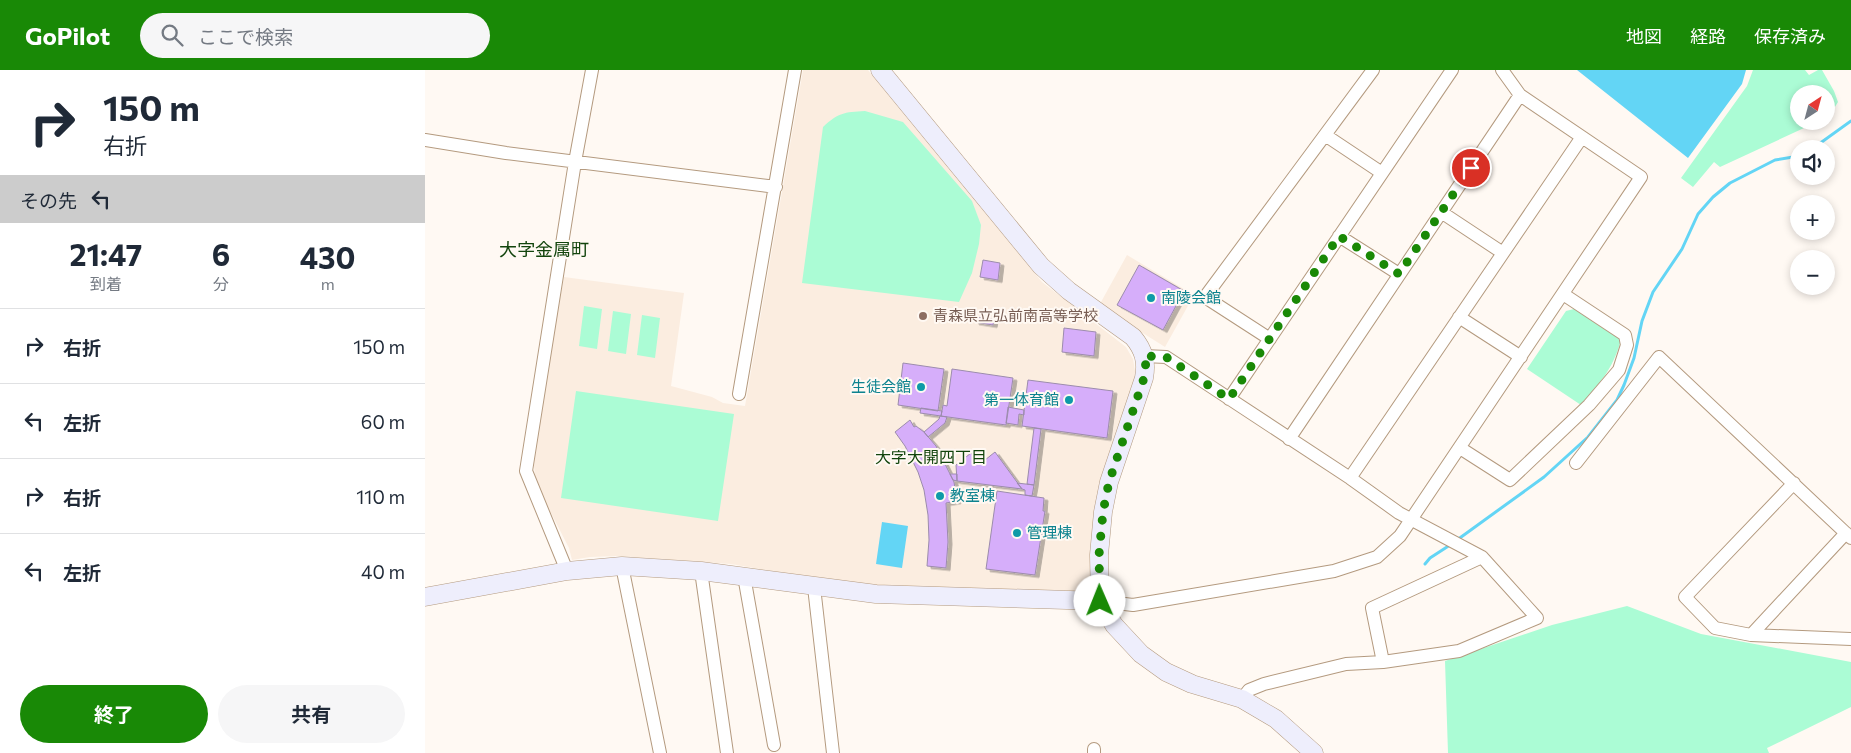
<!DOCTYPE html>
<html lang="ja">
<meta charset="utf-8">
<style>
:root{--surface:#fff;--page:#f6f6f7;--text:#1f2937;--muted:#747a83;--line:#e0e1e3;--accent:#198906}
body{margin:0;font-family:Commissioner,"Noto Sans JP",sans-serif;background:var(--page);color:var(--text);height:100vh;display:flex;flex-direction:column;font-size:19px;white-space:nowrap}
*{box-sizing:border-box;margin:0}
p{font-size:16px;color:var(--muted)}
.icon{flex:none;width:28px;height:28px;fill:none;stroke:currentColor;stroke-width:2;stroke-linecap:round;stroke-linejoin:round}
.map{position:relative;flex:1;overflow:hidden}
.details{display:flex;flex-direction:column;background:var(--surface);width:425px}
.details>*{flex:none}
.guide{background:#fff;color:var(--text);overflow:hidden}
.needle{width:32px;rotate:36deg}
.fabs{position:absolute;left:1365px;top:15px;display:grid;gap:10px}
.fabs a{display:grid;place-items:center;width:45px;height:45px;border-radius:50%;background:var(--surface);box-shadow:0 2px 8px #0003;font-size:25px}
.pin{position:absolute;display:grid;place-items:center;width:42px;height:42px;color:#fff;margin:-21px;border:2px solid #fff;border-radius:50%;box-shadow:0 1px 5px #0007}
.me{position:absolute;width:55px;margin:-28px;rotate:359deg;stroke-linejoin:round;filter:drop-shadow(0 0 4px #0008)}
.turn{display:flex;align-items:center;gap:18px;height:105px;padding:0 20px;font-size:22px}
.turn .icon{width:65px;height:65px;stroke-width:2.5}
.turn b{display:block;font-size:35px;line-height:42px}
.then{display:flex;align-items:center;height:48px;padding:0 20px;background:#0003;gap:10px;font-size:19px}
.eta{display:flex;justify-content:space-evenly;align-items:center;height:85px;text-align:center}
.eta b{font-size:30px;font-weight:700;line-height:35px}
.cta{display:flex;gap:10px;margin-top:auto;padding:10px 20px}
.cta a{flex:1;height:58px;border-radius:30px;background:var(--accent);color:#fff;font-size:20px;font-weight:700;line-height:58px;text-align:center}
.cta a+a{background:var(--page);color:var(--text)}
ul{padding:0;list-style:none}
li{display:flex;align-items:center;gap:15px;height:75px;padding:0 20px;border-top:1px solid var(--line)}
li div{flex:1}
li b{display:block;font-size:19px}
li em{font-style:normal}
header{display:flex;align-items:center;gap:30px;box-sizing:border-box;height:70px;padding:0 25px;background:var(--accent);color:#fff}
header strong{font-size:24px}
nav{display:flex;gap:28px;margin-inline-start:auto;font-size:18px}
.search{width:350px;height:45px;background:var(--page);display:flex;align-items:center;gap:12px;box-sizing:border-box;padding:0 18px;border-radius:28px;color:var(--muted);font-size:19px}
main{display:flex;flex:1;min-height:0}
.map>svg:first-child{display:block}
.built{fill:#fbede0}
.green{fill:#abfcd5}
.water{fill:#63d5f5}
.lines{fill:none;stroke-linecap:round;stroke-linejoin:round}
.stream{stroke:#63d5f5;stroke-width:3}
.building{fill:#d6aefa;stroke:#9c8cac;filter:url(#shadow)}
.street-casing{stroke:#b49a7f;stroke-width:14}
.secondary-casing{stroke:#b49a7f;stroke-width:19}
.street{stroke:#fff;stroke-width:12}
.secondary{stroke:#eeeefc;stroke-width:18}
.route{stroke:#198906;stroke-width:9;stroke-dasharray:0 16.2}
.culture-dot{fill:#0f9aa8;stroke:#fff9f3;stroke-width:2}
.education-dot{fill:#8d6e63;stroke:#fff9f3;stroke-width:2}
.labels{text-anchor:middle;stroke-width:4;stroke-linejoin:round;paint-order:stroke}
.culture-label{font-size:15px;fill:#0d838f;stroke:#fff9f3;text-anchor:start}
.education-label{font-size:15px;fill:#785e54;stroke:#fff9f3;text-anchor:start}
.neighbourhood-label{font-size:16px;fill:#12440c;stroke:#fff9f3}
.quarter-label{font-size:18px;fill:#12440c;stroke:#fff9f3}
</style>
<header>
<strong>GoPilot</strong>
<div class="search"><svg class="icon" aria-label="search" viewBox="0 0 24 24"><circle cx="10" cy="10" r="6"/><path d="M15 15l6 6"/></svg>ここで検索</div>
<nav><a>地図</a><a>経路</a><a>保存済み</a></nav>
</header>
<main>
<section class="details">
<div class="guide">
<div class="turn"><svg class="icon" aria-label="right" viewBox="0 0 24 24"><path d="M7 20v-9h11M14 6l5 5-5 5"/></svg><div><b>150 m</b>右折</div></div>
<div class="then">その先<svg class="icon" aria-label="left" viewBox="0 0 24 24"><path d="M17 20v-9H6M10 6l-5 5 5 5"/></svg></div>
</div>
<div class="eta">
<div><b>21:47</b><p>到着</p></div>
<div><b>6</b><p>分</p></div>
<div><b>430</b><p>m</p></div>
</div>
<ul>
<li><svg class="icon" aria-label="right" viewBox="0 0 24 24"><path d="M7 20v-9h11M14 6l5 5-5 5"/></svg><div><b>右折</b></div><em>150 m</em></li>
<li><svg class="icon" aria-label="left" viewBox="0 0 24 24"><path d="M17 20v-9H6M10 6l-5 5 5 5"/></svg><div><b>左折</b></div><em>60 m</em></li>
<li><svg class="icon" aria-label="right" viewBox="0 0 24 24"><path d="M7 20v-9h11M14 6l5 5-5 5"/></svg><div><b>右折</b></div><em>110 m</em></li>
<li><svg class="icon" aria-label="left" viewBox="0 0 24 24"><path d="M17 20v-9H6M10 6l-5 5 5 5"/></svg><div><b>左折</b></div><em>40 m</em></li>
</ul>
<div class="cta"><a>終了</a><a>共有</a></div>
</section>
<div class="map">
<svg width="1426" height="683" viewBox="0 0 1426 683">
<defs>
<filter id="shadow"><feDropShadow dx="4" dy="2.5" stdDeviation="0" flood-color="#0004"/></filter>
</defs>
<rect width="100%" height="100%" fill="#fff9f3"/>
<path class="built" d="M378 0H443L617 212 701 277 708 289 711 307 671 433 666 475 665 523 422 514 306 494 193 486 165 487 147 490 144 478 126 443 117 436 111 414 109 396 111 361 139 207 259 223 246 316 287 327 298 333 320 336Z
M702 185 769 225 740 277 678 238 676 232Z"/>
<path class="green" d="M1328 0H1380L1384 5 1393 0H1397L1409 21 1413 32 1408 40 1401 43V24H1374V51L1392 52 1295 97 1289 92 1268 117 1256 108 1322 16Z
M440 41 478 52 547 131 556 155 554 174 547 203 534 232 377 213 398 57C413 43 419 42 440 41Z
M159 236 177 239 172 279 154 276Z
M1149 239 1196 270C1187 301 1176 311 1156 335L1102 299 1141 241Z
M188 241 206 244 201 284 183 281Z
M217 245 235 248 230 288 212 285Z
M151 321 309 344 293 451 136 428Z
M1202 536 1276 564 1426 592V637L1342 678 1344 683H1023L1020 591 1127 555Z"/>
<path class="water" d="M1152 0H1321L1317 14 1263 88Z
M457 452 483 456 477 498 451 494Z"/>
<g class="lines">
<path class="stream" d="M1387 79 1426 51
M1032 470 1119 407 1163 367 1192 330 1199 315 1209 288 1217 251 1228 222 1257 179 1273 144 1288 127 1305 113 1350 90 1374 86
M1000 494 1005 488 1025 475"/>
</g>
<path class="building" d="M558 190 575 193 573 210 555 207Z
M714 195 759 221 738 260 692 235Z
M550 247 569 249 568 255 550 252Z
M639 258 671 262 669 286 637 282Z
M478 293 519 299 513 341 473 335Z
M527 299 588 308 581 355 516 346 518 335 522 336Z
M603 310 688 321 682 368 597 356Z
M583 337 599 340V345L594 344 593 355 581 353Z
M496 338 517 341 516 346 495 343Z
M515 346 522 347 520 353 503 367 499 362 514 349Z
M485 350 489 357 491 356 499 362 511 376 529 412 532 431 521 433 523 472 521 498 502 496 504 470 503 445 499 420 493 402 480 376 470 362Z
M609 358 616 359 609 415 602 414Z
M570 382 597 419 532 411 531 395 546 383 555 394Z
M525 404H532V411L528 410Z
M592 413 609 415 607 426 600 425V420L597 419Z
M572 421 619 428 618 441H620L610 505 561 499Z"/>
<g class="lines">
<defs>
<path id="street" d="M900 65 957 103
M0 70 81 83 351 117
M1016 142 1078 183
M914 166 974 204
M1034 247 1096 287
M845 269 780 227 948 0
M719 286 741 287 925 408 974 443 1057 487 1112 548 1034 581 958 592 947 538 1057 487
M314 324 370 0
M804 329 1027 0
M864 369 1095 25
M1035 378 1085 410 1164 335 1194 300 1202 275 1200 265 1138 224
M1151 393 1234 287 1426 468
M925 408 1157 67
M1369 413 1260 527 1290 558 1326 565 1426 569
M197 496 235 683
M142 501 101 401 150 92 167 0
M276 501 302 683
M319 506 349 675
M389 517 408 683
M675 531 708 535 909 501 952 487 975 466 1216 107 1095 25 1077 0
M1326 565 1421 463
M817 629 824 620 839 614 921 594 958 592
M669 679V683"/>
<path id="secondary" d="M455 0 616 196 644 221 708 267C719 280 722 292 719 308L684 412 678 442 674 485 675 531 689 555 716 584 741 602 767 614 817 629 851 649 889 683
M0 527 142 501 197 496 276 501 451 524 675 531"/>
</defs>
<use href="#street" class="street-casing"/>
<use href="#secondary" class="secondary-casing"/>
<use href="#street" class="street"/>
<use href="#secondary" class="secondary"/>
</g>
<g class="lines">
<path class="route" d="M675 531 674 485 678 442 684 412 719 308 721 297 719 286 741 287 804 329 914 166 974 204 1046 98"/>
</g>
<g class="culture-dot">
<circle cx="726" cy="228" r="5"/>
<circle cx="496" cy="317" r="5"/>
<circle cx="644" cy="330" r="5"/>
<circle cx="515" cy="426" r="5"/>
<circle cx="592" cy="463" r="5"/>
</g>
<circle class="education-dot" cx="498" cy="246" r="5"/>
<g class="labels">
<g class="culture-label">
<text x="736" y="233">南陵会館</text>
<text x="486" y="322" text-anchor="end">生徒会館</text>
<text x="634" y="335" text-anchor="end">第一体育館</text>
<text x="525" y="431">教室棟</text>
<text x="602" y="468">管理棟</text>
</g>
<g class="education-label">
<text x="508" y="251">青森県立弘前南高等学校</text>
</g>
<g class="neighbourhood-label">
<text x="506" y="393">大字大開四丁目</text>
</g>
<g class="quarter-label">
<text x="119" y="186">大字金属町</text>
</g>
</g>
</svg>
<div class="fabs">
<a><svg class="needle" viewBox="-14 -14 28 28"><path d="M0-13l5 13h-10z" fill="#e53935"/><path d="M0 13l5-13h-10z" fill="#747a83"/></svg></a>
<a><svg class="icon" aria-label="sound" viewBox="0 0 24 24"><path d="M4 9h4l5-4v14l-5-4H4zM17 9q2 3 0 6"/></svg></a>
<a>+</a>
<a>−</a>
</div>
<div class="pin" style="left:1046px;top:98px;background:#d93025"><svg class="icon" aria-label="arrive" viewBox="0 0 24 24"><path d="M6 21V4h12l-3 4 3 4H6"/></svg></div>
<svg class="me" style="left:675px;top:531px" viewBox="-20 -20 40 40"><circle r="19" fill="#fff"/><path d="M0-13L10 11 0 6-10 11z" fill="#198906"/></svg>
</div>
</main>
